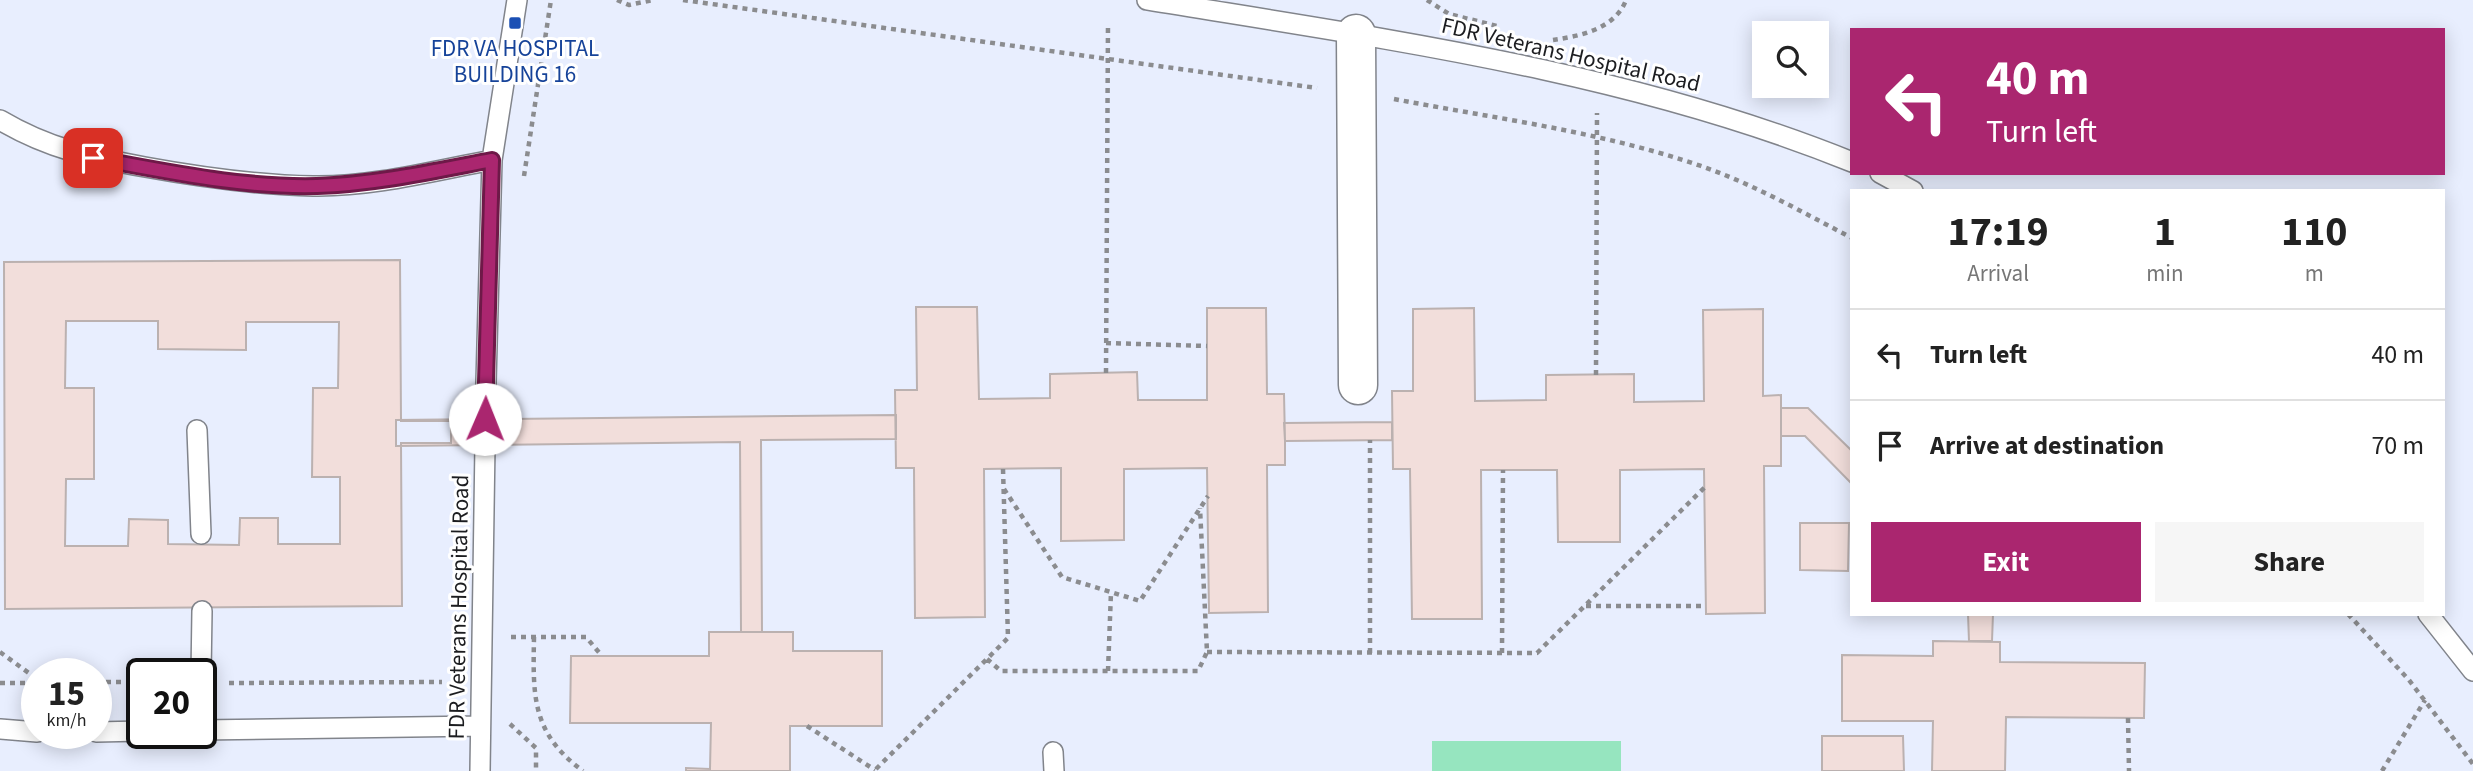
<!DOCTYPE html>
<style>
:root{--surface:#fff;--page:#f6f6f6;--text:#222;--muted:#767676;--line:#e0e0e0;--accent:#aa266f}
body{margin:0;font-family:"Source Sans 3",sans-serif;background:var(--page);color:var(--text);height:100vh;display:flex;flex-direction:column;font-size:26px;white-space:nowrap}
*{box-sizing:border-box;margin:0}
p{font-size:23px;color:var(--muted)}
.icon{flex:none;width:38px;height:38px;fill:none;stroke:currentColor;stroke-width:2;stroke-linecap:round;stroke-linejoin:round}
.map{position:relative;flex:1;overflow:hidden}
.panel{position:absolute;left:1850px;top:189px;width:595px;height:427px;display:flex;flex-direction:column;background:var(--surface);border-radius:0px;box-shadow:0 4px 18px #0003}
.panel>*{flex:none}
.top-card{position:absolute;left:1850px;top:28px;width:595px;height:147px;border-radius:0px;box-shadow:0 4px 18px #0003;background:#aa266f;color:#fff;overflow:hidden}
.fabs{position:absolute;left:1752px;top:21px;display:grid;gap:14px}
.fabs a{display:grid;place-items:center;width:77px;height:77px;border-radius:0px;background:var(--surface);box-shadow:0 4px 18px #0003;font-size:35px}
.speed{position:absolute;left:21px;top:658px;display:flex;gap:14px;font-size:35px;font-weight:700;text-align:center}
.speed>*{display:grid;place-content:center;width:91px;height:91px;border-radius:50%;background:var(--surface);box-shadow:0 4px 18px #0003;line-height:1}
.speed small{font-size:18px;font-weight:400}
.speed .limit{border:4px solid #111;border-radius:10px;background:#fff;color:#111}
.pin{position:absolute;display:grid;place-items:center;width:60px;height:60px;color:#fff;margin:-30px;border-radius:14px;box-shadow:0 4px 10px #0006}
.me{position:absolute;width:77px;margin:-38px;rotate:1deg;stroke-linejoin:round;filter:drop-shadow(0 0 5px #0008)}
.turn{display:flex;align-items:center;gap:24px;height:147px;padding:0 21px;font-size:32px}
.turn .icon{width:91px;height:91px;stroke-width:2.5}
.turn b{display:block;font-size:49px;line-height:60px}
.eta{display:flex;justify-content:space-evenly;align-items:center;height:119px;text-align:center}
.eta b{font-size:42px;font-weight:700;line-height:49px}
.primary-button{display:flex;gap:14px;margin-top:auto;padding:14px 21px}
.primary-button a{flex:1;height:80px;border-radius:0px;background:var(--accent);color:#fff;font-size:28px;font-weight:700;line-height:80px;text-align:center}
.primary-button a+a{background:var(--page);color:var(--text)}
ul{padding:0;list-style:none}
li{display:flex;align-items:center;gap:21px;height:91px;padding:0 21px;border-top:2px solid var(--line)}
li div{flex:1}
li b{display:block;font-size:26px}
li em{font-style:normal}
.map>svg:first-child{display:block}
.built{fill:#e8eefe;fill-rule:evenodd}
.pitch{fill:#96e5bf}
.building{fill:#f2dedb;stroke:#bbb1b0;stroke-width:2;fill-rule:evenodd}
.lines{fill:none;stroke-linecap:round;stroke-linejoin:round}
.service-casing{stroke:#81848b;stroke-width:22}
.minor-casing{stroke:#81848b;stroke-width:41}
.path{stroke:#8b8c8f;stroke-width:4.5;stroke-dasharray:5 5;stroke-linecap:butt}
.service{stroke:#fff;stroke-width:19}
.minor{stroke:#fff;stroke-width:38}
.route-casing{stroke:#6e1948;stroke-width:18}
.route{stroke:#aa266f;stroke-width:12}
.transit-dot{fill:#1a4fb4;stroke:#fff;stroke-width:2.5}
.labels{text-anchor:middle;stroke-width:6;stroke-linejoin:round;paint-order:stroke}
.transit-label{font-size:23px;fill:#164399;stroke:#fff}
.street-label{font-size:23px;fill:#1c1d20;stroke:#fff}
</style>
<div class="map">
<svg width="2473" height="771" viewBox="0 0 2473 771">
<rect width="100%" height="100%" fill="#fafbfe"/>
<path class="built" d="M0 0H2473V771H0ZM1852 30H2443V173H1852ZM1764 33H1816V86H1764ZM1852 191H2443V614H1852ZM37 674H96V733H37ZM142 674H201V733H142Z"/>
<path class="pitch" d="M1432 741H1621V771H1432Z"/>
<path class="building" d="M400 260 401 421H451V443H401L402 606 5 609 4 262ZM66 321H158V349L246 350V322H339L338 388H313L312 477H340V544H278V518H240L239 545 168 544V520L129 519 128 546H65L66 479H94V388H65Z
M916 307H977L979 399 1050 398V374L1137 372 1138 400H1207V308H1266L1267 394H1284L1285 441V465H1267L1268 612 1209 613 1207 468 1124 469V540L1061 541V468L984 469 985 617 915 618 914 468H896L895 390H917Z
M1474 308 1475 401 1546 400V375L1634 374V402L1704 401 1703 310 1763 309V396L1781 395V466H1764L1765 613 1706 614 1704 469 1620 470V542H1558L1557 470H1481L1482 619H1412L1410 469H1393L1392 391H1413V309Z
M1781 408H1808L1852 451V484L1805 436H1781Z
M896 415V439L761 440 762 632H741L740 442 396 446V420Z
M1392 422V440L1285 441 1284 423Z
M1800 523H1849L1848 571 1800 570Z
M1968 614H1993L1992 641H1969Z
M709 632H793V651H882V726H790V771H686V768L710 769 711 723H570L571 656H709Z
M1933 641 2000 642V662L2145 663 2144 718 2006 717 2005 771H1932L1933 721H1842V655L1933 656Z
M1822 736H1903L1904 771H1822Z"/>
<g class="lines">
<defs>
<path id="service" d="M1147 0C1385 39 1627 71 1852 162
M0 120C49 149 90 157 145 167 200 177 257 185 313 186 373 187 433 171 492 160
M1880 173 1913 191
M485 419 492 160 517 0
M197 430 201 534
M2428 614 2473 671
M201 674 202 611
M0 729 37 732
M201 730 480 726
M96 732 142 731
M1053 752 1054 771
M480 771 485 445"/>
<path id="minor" d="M1356 34 1358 385"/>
</defs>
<use href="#service" class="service-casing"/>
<use href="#minor" class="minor-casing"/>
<path class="path" d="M617 0 629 5 653 0
M683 0 1317 88
M1427 0 1449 14 1501 27
M1553 40C1580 36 1615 29 1626 0
M1394 99C1493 118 1596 131 1692 163 1748 181 1800 211 1852 238
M524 176 551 0
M1106 343 1207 346
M1106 373 1108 23
M1596 375 1597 113
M1004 489 1062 577 1140 601 1208 496
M1586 606H1706
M2348 614 2409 680 2473 764
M511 637H586L602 656
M534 637C533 695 531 733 583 771
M0 652 37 679
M1207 652 1537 653 1705 487
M1370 653V440
M1502 653 1503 470
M987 659 1001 671H1198L1207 652 1200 508
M1108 671 1111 592
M96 682H142
M0 683H37
M229 683 442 682
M2128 718 2129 771
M510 724 536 748V771
M807 726 875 770
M876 769 1008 638 1003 469
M2382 771 2425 700"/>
<use href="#service" class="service"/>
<use href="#minor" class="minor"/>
</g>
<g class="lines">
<defs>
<path id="route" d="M93 158C166 171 242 188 317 186 376 184 434 171 492 160L485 419"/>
</defs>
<use href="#route" class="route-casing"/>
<use href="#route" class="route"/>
</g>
<rect class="transit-dot" x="508" y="16" width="14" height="14" rx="3.5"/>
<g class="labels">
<g class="transit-label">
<text x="515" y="56">FDR VA HOSPITAL<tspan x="515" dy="26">BUILDING 16</tspan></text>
</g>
<g class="street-label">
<text transform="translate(1571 54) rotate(13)" y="8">FDR Veterans Hospital Road</text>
<text transform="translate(458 607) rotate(-89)" y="8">FDR Veterans Hospital Road</text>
</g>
</g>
</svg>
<div class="fabs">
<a><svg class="icon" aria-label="search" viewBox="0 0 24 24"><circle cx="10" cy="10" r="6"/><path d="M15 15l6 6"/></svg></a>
</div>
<div class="speed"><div>15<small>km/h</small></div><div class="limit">20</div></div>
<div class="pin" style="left:93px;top:158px;background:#d93025"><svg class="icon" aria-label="arrive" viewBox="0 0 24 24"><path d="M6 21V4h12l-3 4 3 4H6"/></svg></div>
<svg class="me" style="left:485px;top:419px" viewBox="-20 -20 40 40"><circle r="19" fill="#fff"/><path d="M0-13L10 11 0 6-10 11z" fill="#aa266f"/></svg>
<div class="top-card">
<div class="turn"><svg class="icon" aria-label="left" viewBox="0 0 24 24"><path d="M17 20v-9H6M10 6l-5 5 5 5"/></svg><div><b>40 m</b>Turn left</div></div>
</div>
<section class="panel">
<div class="eta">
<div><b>17:19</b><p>Arrival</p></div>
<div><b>1</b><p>min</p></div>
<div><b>110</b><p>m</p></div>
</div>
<ul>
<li><svg class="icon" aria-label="left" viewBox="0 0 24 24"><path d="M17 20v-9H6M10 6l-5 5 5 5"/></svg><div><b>Turn left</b></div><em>40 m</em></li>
<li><svg class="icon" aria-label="arrive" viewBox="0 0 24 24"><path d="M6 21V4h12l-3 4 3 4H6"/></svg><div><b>Arrive at destination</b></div><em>70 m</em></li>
</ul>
<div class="primary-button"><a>Exit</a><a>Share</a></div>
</section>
</div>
